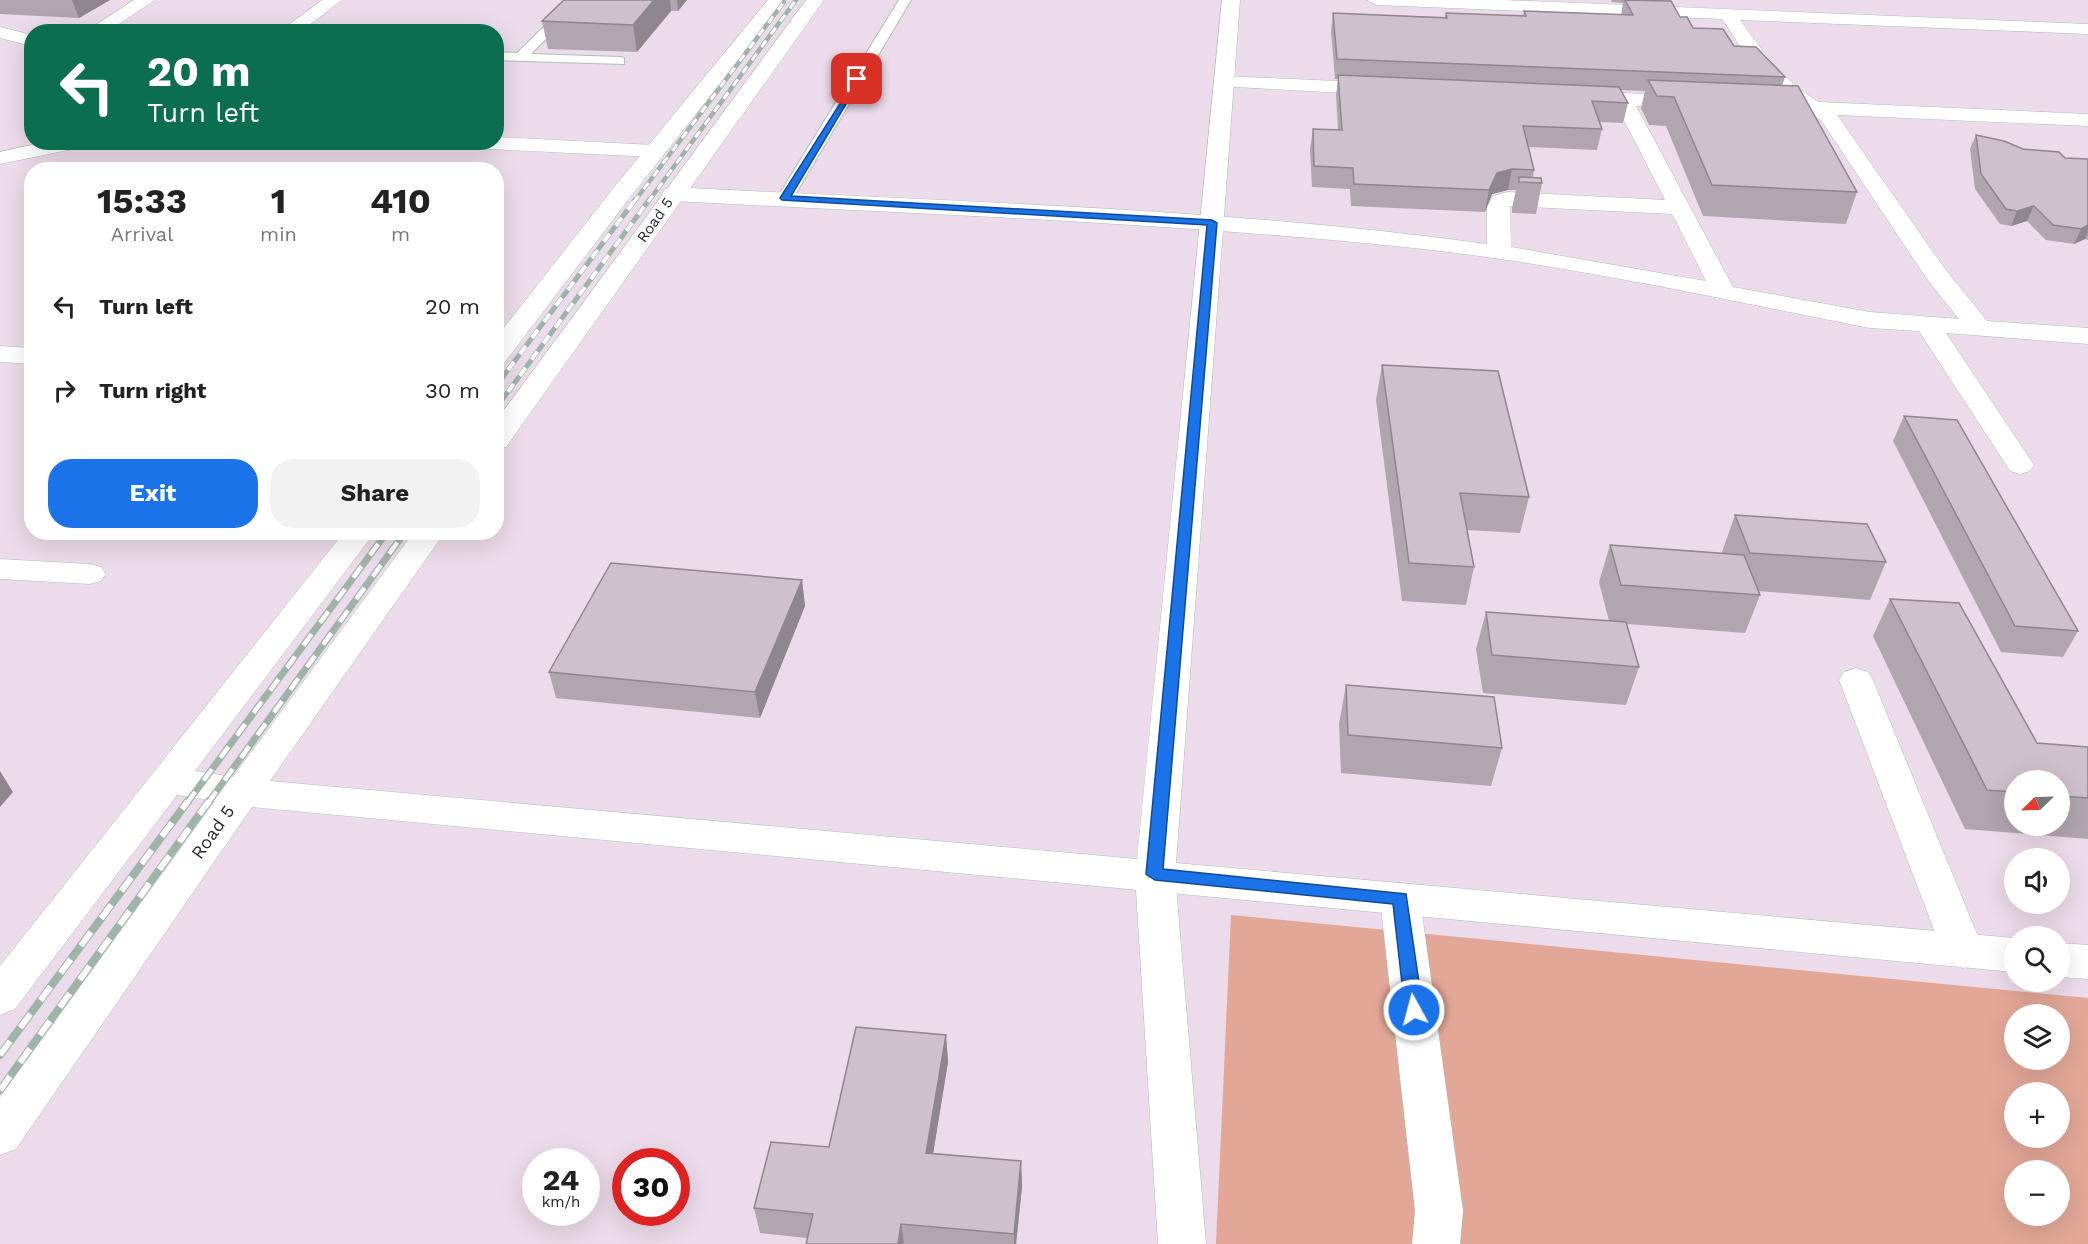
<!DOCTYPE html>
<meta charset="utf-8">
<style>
:root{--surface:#fff;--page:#f2f2f2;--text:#222;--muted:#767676;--accent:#1a73e8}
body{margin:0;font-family:"Work Sans",sans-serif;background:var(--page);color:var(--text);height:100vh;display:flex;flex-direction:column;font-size:22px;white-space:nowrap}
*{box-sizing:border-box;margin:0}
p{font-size:20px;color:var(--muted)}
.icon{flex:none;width:33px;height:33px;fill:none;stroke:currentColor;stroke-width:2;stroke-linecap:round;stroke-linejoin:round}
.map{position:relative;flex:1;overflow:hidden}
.panel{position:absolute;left:24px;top:162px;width:480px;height:378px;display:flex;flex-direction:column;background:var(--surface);border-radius:24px;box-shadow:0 6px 24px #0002}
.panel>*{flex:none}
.hud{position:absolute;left:24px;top:24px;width:480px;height:126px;border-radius:24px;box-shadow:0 6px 24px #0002;background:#0b6e4f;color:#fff;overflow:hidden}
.needle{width:39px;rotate:247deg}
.fabs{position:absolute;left:2004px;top:770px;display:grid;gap:12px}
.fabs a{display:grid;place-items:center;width:66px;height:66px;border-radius:50%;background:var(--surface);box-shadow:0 6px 24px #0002;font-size:30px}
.speed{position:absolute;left:522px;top:1148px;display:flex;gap:12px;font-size:30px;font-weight:700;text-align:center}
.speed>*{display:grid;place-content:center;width:78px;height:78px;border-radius:50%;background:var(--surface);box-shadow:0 6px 24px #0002;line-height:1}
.speed small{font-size:15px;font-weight:400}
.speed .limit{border:9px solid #d22;background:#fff;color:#111}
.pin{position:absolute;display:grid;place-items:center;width:51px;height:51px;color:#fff;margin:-26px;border-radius:12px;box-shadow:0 3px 9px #0006}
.me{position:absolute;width:66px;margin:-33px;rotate:353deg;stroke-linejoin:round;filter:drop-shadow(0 0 4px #0008)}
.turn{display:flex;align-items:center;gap:21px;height:126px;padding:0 24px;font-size:27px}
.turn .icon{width:78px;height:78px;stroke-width:2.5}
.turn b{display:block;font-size:42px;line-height:51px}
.eta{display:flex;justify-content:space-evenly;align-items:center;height:102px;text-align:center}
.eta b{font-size:36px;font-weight:700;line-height:42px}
.action{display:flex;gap:12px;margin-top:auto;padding:12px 24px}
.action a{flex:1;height:69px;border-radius:24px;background:var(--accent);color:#fff;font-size:24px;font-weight:700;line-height:69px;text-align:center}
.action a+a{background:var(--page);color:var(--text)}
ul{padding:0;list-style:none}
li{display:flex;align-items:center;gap:18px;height:84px;padding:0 24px}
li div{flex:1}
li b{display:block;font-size:22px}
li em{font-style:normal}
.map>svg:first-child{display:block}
.green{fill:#e3a797;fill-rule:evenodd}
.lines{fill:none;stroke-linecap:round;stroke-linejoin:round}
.service-casing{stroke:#afbdb4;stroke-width:2}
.minor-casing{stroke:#afbdb4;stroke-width:1}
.tertiary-casing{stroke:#afbdb4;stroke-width:1}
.service{fill:#fff;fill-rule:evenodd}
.minor{fill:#fff;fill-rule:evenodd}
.tertiary{fill:#fff;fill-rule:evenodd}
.rail-far3-casing{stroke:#9eb4a7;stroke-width:4.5}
.rail-far2-casing{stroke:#9eb4a7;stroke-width:5}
.rail-far1-casing{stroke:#9eb4a7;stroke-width:7}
.rail-casing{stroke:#9eb4a7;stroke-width:8}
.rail-far3{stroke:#fff;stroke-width:3;stroke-dasharray:8;stroke-linecap:butt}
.rail-far2{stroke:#fff;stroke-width:4;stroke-dasharray:10;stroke-linecap:butt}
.rail-far1{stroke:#fff;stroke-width:4.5;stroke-dasharray:14;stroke-linecap:butt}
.rail{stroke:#fff;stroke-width:6;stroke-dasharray:17;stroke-linecap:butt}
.wall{fill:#b1a5af;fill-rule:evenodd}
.shaded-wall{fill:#90868f}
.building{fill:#cec0cc;stroke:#90868f;stroke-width:1.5}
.route{fill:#1a73e8;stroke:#114b97;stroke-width:1.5}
.labels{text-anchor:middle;stroke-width:6;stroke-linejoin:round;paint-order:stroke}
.far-street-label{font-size:15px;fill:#292929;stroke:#fff}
.street-label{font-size:18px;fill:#292929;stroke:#fff}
</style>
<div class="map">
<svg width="2088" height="1244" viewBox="0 0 2088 1244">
<rect width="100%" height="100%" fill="#ecdbea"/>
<path class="green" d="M1231 915 2088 998V1244H1216ZM2014 1014H2060V1059H2014ZM2014 1092H2060V1137H2014ZM2014 1170H2060V1215H2014Z"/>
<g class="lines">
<defs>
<path id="service" d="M571 0H584L531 54 620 57 624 58V64L496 60V52L517 53Z
M899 0H911L793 198 785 203 780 201 777 198Z"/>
<path id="minor" d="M134 0H155L107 32H85Z
M322 0H342L300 32H279Z
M1367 0H1503L2088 24V34L1740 20C1765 54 1783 81 1819 102L2088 114V126L1837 115 1945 269 1987 321 2088 328V344L1946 333 2034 465 2030 471 2020 474 2010 471 1919 331 1870 328C1716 298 1561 263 1405 247 1162 222 917 214 673 201L665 199 662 194 665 189 673 187C944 202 1218 207 1487 244V207L1493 196 1508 192 1665 200 1616 105 1580 103 1570 97 1580 91 1687 96 1694 98 1697 102 1694 106H1636L1733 287 1870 312 1959 319 1927 279 1821 120 1810 114 1759 110 1756 106 1759 102 1789 101C1761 84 1741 46 1722 19L1376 5ZM1510 206 1672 214 1706 281 1511 247Z
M0 27 32 35V46L0 38Z
M1224 76 1381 83 1391 89 1381 95 1217 86 1214 82 1217 78Z
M496 137 654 145 661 147 664 151 661 155 654 157 469 148 459 142H496Z
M45 142H88L78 148 0 164V152Z
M0 346 32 348V364L0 362Z
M0 559 90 564 101 567 106 574 101 581 90 584 0 579Z
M1856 668 1868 672 1873 680 1984 951 1978 963 1963 968 1948 963 1942 951 1839 680 1844 672Z
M1155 859 1169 863 1175 874 1206 1244H1158L1135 874 1141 863Z
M1400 883 1414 888 1420 899 1463 1211 1460 1244H1412L1415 1211 1380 899 1386 888Z"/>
<path id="tertiary" d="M768 0H786L631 196 505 362 496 364V338L615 186Z
M806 0H824L506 447 496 449V421Z
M1222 0H1240L1176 863 2014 938V972L252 807 16 1149 0 1155V1097L215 801 177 795 15 1009 0 1015V966L344 532H375L195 771 233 777 414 532H445L270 781 1137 859Z
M2060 943 2088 945V979L2060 977Z"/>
</defs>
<use href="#service" class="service-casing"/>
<use href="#minor" class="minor-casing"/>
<use href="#tertiary" class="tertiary-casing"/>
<use href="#service" class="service"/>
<use href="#minor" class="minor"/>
<use href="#tertiary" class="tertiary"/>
<defs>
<path id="rail-far3" d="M634 202 784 2
M648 202 796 0"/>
<path id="rail-far2" d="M496 386 635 200
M496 408 649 200"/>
<path id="rail-far1" d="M187 803 387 532
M208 803 405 532"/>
<path id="rail" d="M0 1055 188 801
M0 1090 209 801"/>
</defs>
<use href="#rail-far3" class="rail-far3-casing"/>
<use href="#rail-far2" class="rail-far2-casing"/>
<use href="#rail-far1" class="rail-far1-casing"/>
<use href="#rail" class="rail-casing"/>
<use href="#rail-far3" class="rail-far3"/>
<use href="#rail-far2" class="rail-far2"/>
<use href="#rail-far1" class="rail-far1"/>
<use href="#rail" class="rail"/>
</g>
<path class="wall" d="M0 0H110L79 18 0 14Z
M564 0H687L678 11H671L637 52 548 49 542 21Z
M1611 0H1658L1693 28 1734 46 1785 77 1782 86 1857 192 1846 224 1703 216 1666 126 1649 125 1641 108 1645 91 1621 90 1628 103 1623 123 1600 122 1602 129 1597 150 1529 147 1534 170 1533 178 1542 183 1536 214 1512 213V208L1516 190H1508L1492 194 1485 212 1351 206 1350 189 1312 187 1310 149 1313 129 1338 130 1336 95 1338 79H1335L1331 31 1333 13 1445 17 1446 13 1523 16 1524 11 1621 15 1623 3 1612 2Z
M1976 135 2023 149 2065 158 2088 159V240L2085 239 2074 244 2046 240 2027 221 2011 226 2000 224 1975 189 1970 149Z
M1382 365 1529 497 1520 533 1467 530 1474 567 1466 605 1402 601 1376 400Z
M1904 416 2078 631 2063 657 2001 652 1893 441Z
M1735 515 1886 562 1870 600 1758 591 1760 595 1745 633 1627 624 1639 667 1626 705 1483 693 1476 649 1486 612 1609 621 1599 582 1610 545 1722 553V552Z
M802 580 805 606 760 718 556 698 549 672Z
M1890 599 2037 743 2088 747V839L1965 829 1873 636ZM2014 780H2060V825H2014Z
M1346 685 1502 748 1491 786 1341 773 1339 724Z
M946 1035 948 1062 933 1153 1021 1161 1022 1187 1016 1244H806L807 1238 760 1233 754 1208 829 1147Z"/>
<path class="shaded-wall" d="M72 0H110L79 18Z
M654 0H670L671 11 637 52 633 25Z
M677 0H687L678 11Z
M1512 169 1508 190 1492 194 1485 212 1489 190 1497 173Z
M2034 206 2027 221 2011 226 2017 211Z
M2088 225V232L2085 239 2074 244 2081 229Z
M802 580 805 606 760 718 755 692Z
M0 771 13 792 0 807Z
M946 1035 948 1062 929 1179 926 1153Z
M1021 1161 1022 1187 1016 1244H1014V1234Z
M901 1224 904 1244H898Z"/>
<path class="building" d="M564 0H654L633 25 542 21Z
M1625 0 1671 1 1680 17H1687L1693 28 1723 29 1734 46 1756 47 1785 77 1337 59 1333 13 1447 18 1446 13 1526 16 1524 11 1633 15Z
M1338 75 1619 87 1628 103 1592 101 1602 129 1523 126 1534 170 1512 169 1497 173 1489 190 1354 184 1353 168 1314 166 1313 129 1342 130Z
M1648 80 1798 86 1857 192 1712 185 1674 97 1657 96Z
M1976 135 2004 141 2023 149 2059 152 2065 158 2088 159V225L2081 229 2053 225 2034 206 2017 211 2006 209 1981 174Z
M1519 177 1541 178 1542 183 1519 182Z
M1382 365 1498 371 1529 497 1460 493 1474 567 1409 563Z
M1904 416 1957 420 2078 631 2015 626Z
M1735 515 1867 524 1886 562 1750 553Z
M1610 545 1744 555 1760 595 1621 585Z
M611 563 802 580 755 692 549 672Z
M1890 599 1959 603 2037 743 2088 747V798L2060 796V780H2014V792L1987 790Z
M1486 612 1626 622 1639 667 1492 655Z
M1346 685 1494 697 1502 748 1348 735Z
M856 1027 946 1035 926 1153 1021 1161 1014 1234 901 1224 898 1244H806L813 1214 754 1208 771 1142 829 1147Z"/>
<path class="route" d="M857 77 861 79 791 196 1212 220 1217 223 1163 869 1406 894 1423 1010 1420 1016 1414 1018 1408 1016 1405 1010 1393 904 1155 880 1146 874 1207 225 782 200 780 198Z"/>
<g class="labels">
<g class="far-street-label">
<text transform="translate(655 220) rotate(-55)" y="5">Road 5</text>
</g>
<g class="street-label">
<text transform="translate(213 832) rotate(-55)" y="6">Road 5</text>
</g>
</g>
</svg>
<div class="fabs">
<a><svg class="needle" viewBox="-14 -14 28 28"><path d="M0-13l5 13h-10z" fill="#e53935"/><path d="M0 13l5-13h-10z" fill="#767676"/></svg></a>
<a><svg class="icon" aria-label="sound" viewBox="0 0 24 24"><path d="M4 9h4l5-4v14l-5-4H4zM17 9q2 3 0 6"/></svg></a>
<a><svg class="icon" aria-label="search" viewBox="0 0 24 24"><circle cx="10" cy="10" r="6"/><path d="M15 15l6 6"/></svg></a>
<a><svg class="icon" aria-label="layers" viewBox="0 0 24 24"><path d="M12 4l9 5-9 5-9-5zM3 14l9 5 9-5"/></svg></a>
<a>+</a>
<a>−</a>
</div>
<div class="speed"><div>24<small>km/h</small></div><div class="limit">30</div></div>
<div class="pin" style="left:857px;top:79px;background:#d93025"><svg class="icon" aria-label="arrive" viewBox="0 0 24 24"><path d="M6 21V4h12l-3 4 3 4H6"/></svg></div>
<svg class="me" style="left:1414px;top:1010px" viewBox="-20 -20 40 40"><circle r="17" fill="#1a73e8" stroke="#fff" stroke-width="3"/><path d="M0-11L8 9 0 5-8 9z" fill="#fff"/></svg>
<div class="hud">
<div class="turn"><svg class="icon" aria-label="left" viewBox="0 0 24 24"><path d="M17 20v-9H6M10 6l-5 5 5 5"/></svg><div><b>20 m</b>Turn left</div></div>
</div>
<section class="panel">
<div class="eta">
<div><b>15:33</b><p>Arrival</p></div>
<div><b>1</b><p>min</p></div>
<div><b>410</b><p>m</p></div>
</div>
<ul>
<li><svg class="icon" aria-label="left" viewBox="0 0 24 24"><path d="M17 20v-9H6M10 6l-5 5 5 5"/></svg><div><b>Turn left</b></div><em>20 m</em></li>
<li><svg class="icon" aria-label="right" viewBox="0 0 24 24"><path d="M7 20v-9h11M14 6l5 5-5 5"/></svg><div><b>Turn right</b></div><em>30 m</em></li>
</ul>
<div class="action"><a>Exit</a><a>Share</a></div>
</section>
</div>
